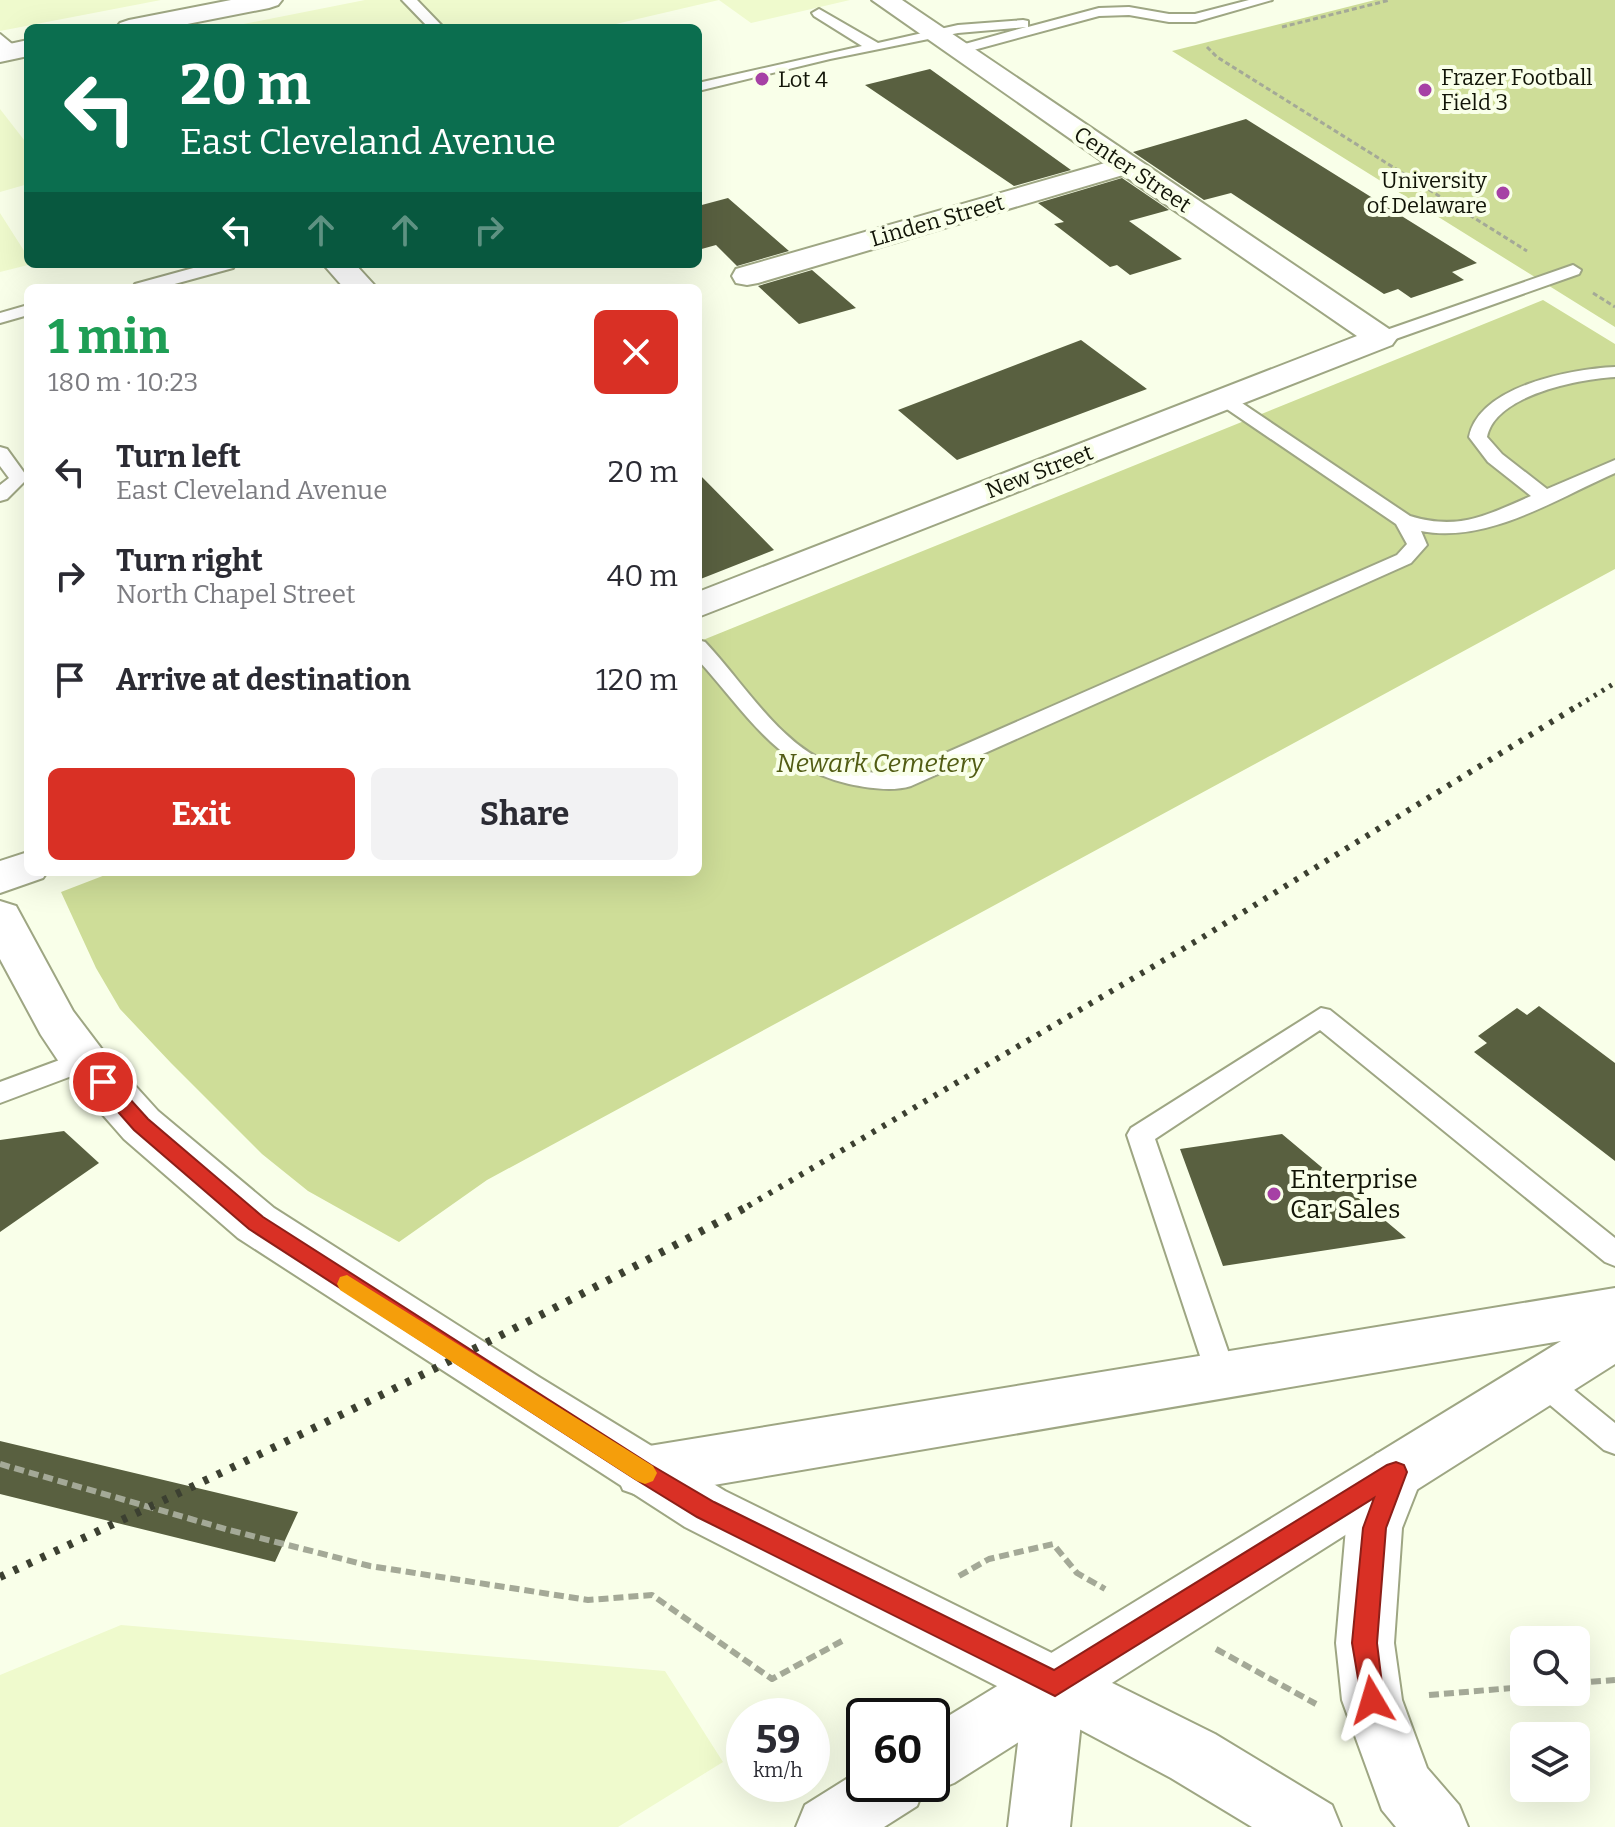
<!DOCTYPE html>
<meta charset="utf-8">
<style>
:root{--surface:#fff;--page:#f2f2f3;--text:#2b2b33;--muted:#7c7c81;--accent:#d93025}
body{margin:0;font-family:Bitter,serif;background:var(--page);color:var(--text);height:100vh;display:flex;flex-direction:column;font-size:30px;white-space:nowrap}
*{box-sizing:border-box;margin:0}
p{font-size:26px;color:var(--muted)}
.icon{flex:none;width:44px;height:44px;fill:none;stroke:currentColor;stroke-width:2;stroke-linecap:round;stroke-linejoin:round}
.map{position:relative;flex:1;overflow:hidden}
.side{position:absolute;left:24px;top:284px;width:678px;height:592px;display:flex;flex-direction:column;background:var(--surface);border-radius:12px;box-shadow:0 8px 32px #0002}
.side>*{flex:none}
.top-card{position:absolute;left:24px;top:24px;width:678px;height:244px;border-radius:12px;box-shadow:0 8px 32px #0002;background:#0b6e4f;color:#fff;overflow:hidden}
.fabs{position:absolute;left:1510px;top:1626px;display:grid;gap:16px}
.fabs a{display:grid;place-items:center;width:80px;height:80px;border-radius:12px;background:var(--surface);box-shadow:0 8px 32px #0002;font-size:40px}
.speed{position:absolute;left:726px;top:1698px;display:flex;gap:16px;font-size:40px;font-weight:700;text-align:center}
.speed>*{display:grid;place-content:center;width:104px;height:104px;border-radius:50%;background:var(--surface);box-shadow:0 8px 32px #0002;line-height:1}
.speed small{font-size:20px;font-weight:400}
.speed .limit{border:4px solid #111;border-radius:12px;background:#fff;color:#111}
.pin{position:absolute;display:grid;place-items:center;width:68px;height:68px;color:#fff;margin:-34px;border:4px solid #fff;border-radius:50%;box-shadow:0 2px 8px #0007}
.me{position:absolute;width:88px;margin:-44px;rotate:353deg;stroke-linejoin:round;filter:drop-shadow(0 0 6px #0008)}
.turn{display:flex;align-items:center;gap:28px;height:168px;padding:0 24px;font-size:36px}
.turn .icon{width:104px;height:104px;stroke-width:2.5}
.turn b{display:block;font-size:56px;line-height:68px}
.lanes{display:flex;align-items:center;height:76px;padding:0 24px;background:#0003;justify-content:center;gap:40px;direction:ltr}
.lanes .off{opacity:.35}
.round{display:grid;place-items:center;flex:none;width:84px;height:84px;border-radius:12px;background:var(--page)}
.summary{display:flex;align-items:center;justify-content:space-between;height:136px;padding:0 24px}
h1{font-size:48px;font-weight:700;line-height:60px;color:#1e9e55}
.action{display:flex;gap:16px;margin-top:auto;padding:16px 24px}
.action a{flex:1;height:92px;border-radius:12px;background:var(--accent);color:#fff;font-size:32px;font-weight:700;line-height:92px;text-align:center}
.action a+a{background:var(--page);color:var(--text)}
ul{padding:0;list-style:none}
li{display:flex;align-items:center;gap:24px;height:104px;padding:0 24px}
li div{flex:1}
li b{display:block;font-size:30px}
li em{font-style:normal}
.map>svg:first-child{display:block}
.built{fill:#effacd}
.green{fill:#cedd98}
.building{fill:#596040}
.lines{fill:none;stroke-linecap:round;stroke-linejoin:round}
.lane-casing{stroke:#9ea683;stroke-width:4}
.street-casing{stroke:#9ea683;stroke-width:4}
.secondary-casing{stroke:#9ea683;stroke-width:4}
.primary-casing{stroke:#9ea683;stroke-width:4}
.path-far1{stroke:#a4a997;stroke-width:3;stroke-dasharray:5 3;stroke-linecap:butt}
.path{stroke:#a4a997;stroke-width:6;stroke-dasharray:10 5;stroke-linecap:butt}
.lane{fill:#fff;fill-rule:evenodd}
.street{fill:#fff;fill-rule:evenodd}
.secondary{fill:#fff;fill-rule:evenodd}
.primary{fill:#fff;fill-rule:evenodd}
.rail-far2{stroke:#3c4031;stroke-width:5;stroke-dasharray:3 6;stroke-linecap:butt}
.rail-far1{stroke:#3c4031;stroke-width:6;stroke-dasharray:4 8;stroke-linecap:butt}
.rail{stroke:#3c4031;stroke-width:8;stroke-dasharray:5 10;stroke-linecap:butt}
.route{fill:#d93025;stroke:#8d1f18;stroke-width:2}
.slow{fill:#f59e0b}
.poi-dot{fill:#a641a5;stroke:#f9ffe9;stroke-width:3}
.labels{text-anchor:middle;stroke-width:8;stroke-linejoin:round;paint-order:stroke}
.far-poi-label{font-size:22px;fill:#111407;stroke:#f9ffe9;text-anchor:start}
.far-street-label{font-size:22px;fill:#111407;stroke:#f9ffe9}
.park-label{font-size:26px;font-style:italic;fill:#515c13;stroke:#f9ffe9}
.poi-label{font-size:26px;fill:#111407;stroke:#f9ffe9;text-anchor:start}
</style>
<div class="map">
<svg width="1615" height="1827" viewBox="0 0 1615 1827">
<rect width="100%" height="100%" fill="#f9ffe9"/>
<path class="built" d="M0 0H161L0 31Z
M365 0H850L751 23 719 0 616 24 620 28H223Z
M0 109 28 145V184L0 192Z
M0 213 28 257V264H32L0 272Z
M121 1625 665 1671 723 1762 618 1827H0V1675Z"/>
<path class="green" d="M1375 0H1615V327L1172 51Z
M1543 300 1615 344V569L487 1180 399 1242 308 1191 262 1154 171 1063 120 1009 96 968 61 892 113 872H698V642Z"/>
<path class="building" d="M930 69 1071 170 1014 186 865 85Z
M1246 119 1477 263 1452 272 1464 280 1411 298 1398 289 1384 294 1231 193 1204 200 1133 152Z
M1122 178 1169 210 1129 221 1182 259 1130 275 1117 265 1110 267 1054 224 1064 222 1038 203Z
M728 198 789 251 737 266 716 245 698 250V206Z
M812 270 856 308 799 324 758 286Z
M1081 340 1147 389 957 460 898 410Z
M698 473 774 550 698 580Z
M1539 1006 1615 1063V1161L1474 1052 1487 1043 1478 1036 1517 1008 1527 1015Z
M64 1131 99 1163 0 1232V1140Z
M1282 1134 1406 1238 1223 1266 1180 1149Z
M0 1441 298 1512 275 1562 0 1494Z"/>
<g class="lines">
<defs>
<path id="lane" d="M402 0H417L444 28H429Z
M1249 0H1272L1195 22H1169L1129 15 1099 16 959 54 952 50 954 47 1026 27 958 33 830 59 698 91V83L862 46 814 16 812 13 819 9 878 43 958 25 1023 20 1028 21V27L1099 8 1129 7 1169 14H1195Z
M0 34 17 48V54H7L0 46Z
M208 264H235L233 268 160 288H133L135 284Z
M1573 265 1581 270 1579 274 1387 342 1381 343 1372 338 1375 334Z
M28 305V315L0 323V313Z
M1615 367V377C1579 379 1495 395 1487 437L1502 454 1547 489 1615 460V473C1556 499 1487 544 1421 531L1427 545 1411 563 911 786C892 792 868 788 849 784 775 767 746 712 698 660V640L705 642C745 684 782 749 839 767 859 773 880 773 900 773L1397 555 1407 544 1396 524 1218 403 1215 399 1218 395H1230L1410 516C1459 531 1487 515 1531 496L1488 462 1469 437C1479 386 1571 369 1615 367Z
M0 447 7 449 28 478 7 499 0 501V485L9 478 0 466Z
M1321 1008 1330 1010 1615 1238V1266L1605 1262 1320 1030 1155 1139 1237 1377 1232 1386 1222 1390 1212 1386 1207 1377 1127 1135 1131 1128Z
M84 1051 93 1054 97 1061 93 1068 0 1103V1082Z
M1542 1368 1552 1372 1615 1423V1454L1604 1450 1532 1390 1527 1381 1532 1372Z"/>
<path id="street" d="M872 0H902L1392 331 1397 338 1392 345 698 617V592L1357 336 1123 175 758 283 747 285 736 283 732 276 736 269 1105 163Z
M323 264H355L377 288H344Z
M28 852V872H47L43 878 0 893V861Z
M1055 1655 1076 1663 1085 1684 1070 1827H1008L1025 1684 1034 1663Z"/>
<path id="secondary" d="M1615 1288V1364L954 1783 932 1792 924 1788 917 1806 884 1827H796L805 1805 864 1768V1784H932V1726L1561 1341 643 1497 623 1490 615 1472 623 1454 643 1447Z"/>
<path id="primary" d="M231 0H282L278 5 269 8 167 28H116L120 23 129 20Z
M28 40V56L0 62V46Z
M0 901 16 906 73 1011 101 1048 158 1111 274 1208 539 1377 725 1491 1215 1734 1332 1805 1341 1827H1252L1171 1778 1034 1705 685 1527 238 1238 124 1139 67 1074 41 1035 0 959Z
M1396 1447 1416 1454 1424 1472 1402 1528 1394 1643 1402 1700 1427 1768 1459 1805 1468 1827H1396L1382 1810 1342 1700 1336 1643 1346 1528 1376 1454Z"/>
</defs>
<use href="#lane" class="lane-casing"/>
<use href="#street" class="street-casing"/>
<use href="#secondary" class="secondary-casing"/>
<use href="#primary" class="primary-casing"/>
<path class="path-far1" d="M1282 27 1390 0
M1207 47 1217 57 1527 251
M1593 293 1615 307"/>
<path class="path" d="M0 1464 229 1530 370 1566 588 1600 652 1595 772 1679 842 1641
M959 1576 989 1559 1053 1544 1077 1573 1105 1589
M1216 1649 1316 1704
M1576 1683 1615 1680
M1429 1695 1524 1687"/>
<use href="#lane" class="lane"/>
<use href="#street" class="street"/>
<use href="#secondary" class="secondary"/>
<use href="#primary" class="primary"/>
<path class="rail-far2" d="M1571 710 1615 683"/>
<path class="rail-far1" d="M748 1206 1203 937 1574 708"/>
<path class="rail" d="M0 1577C254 1459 506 1337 752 1204"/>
</g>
<path class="route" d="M103 1074 110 1077 148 1119 263 1217 651 1465 714 1502 1054 1670 1387 1465 1396 1462 1404 1465 1407 1472 1386 1528 1377 1643 1384 1700 1380 1708 1372 1712 1363 1708 1352 1643 1363 1528 1374 1498 1055 1696 697 1517 635 1479 249 1229 134 1130 96 1087 93 1082 96 1077Z"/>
<path class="slow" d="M347 1275 653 1466 657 1473 653 1481 645 1484 637 1481 340 1290 337 1284 340 1277Z"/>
<g class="poi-dot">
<circle cx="762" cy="79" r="8"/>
<circle cx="1425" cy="90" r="8"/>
<circle cx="1503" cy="193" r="8"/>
<circle cx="1274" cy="1194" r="8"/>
</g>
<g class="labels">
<g class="far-poi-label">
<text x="1441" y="85">Frazer Football<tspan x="1441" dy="25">Field 3</tspan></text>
<text x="778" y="87">Lot 4</text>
<text x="1487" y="188" text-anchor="end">University<tspan x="1487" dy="25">of Delaware</tspan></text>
</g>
<g class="far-street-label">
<text transform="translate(1133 169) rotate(34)" y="8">Center Street</text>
<text transform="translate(937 220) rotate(-16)" y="8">Linden Street</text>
<text transform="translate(1039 471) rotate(-21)" y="8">New Street</text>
</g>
<g class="park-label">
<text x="880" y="772">Newark Cemetery</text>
</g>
<g class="poi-label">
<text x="1290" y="1188">Enterprise<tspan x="1290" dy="30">Car Sales</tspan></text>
</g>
</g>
</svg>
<div class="fabs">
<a><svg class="icon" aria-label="search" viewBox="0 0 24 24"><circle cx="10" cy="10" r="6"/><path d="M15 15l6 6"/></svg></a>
<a><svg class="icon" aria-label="layers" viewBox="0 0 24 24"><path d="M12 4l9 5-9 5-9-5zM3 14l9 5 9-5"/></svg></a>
</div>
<div class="speed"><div>59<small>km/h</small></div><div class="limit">60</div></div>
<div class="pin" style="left:103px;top:1082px;background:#d93025"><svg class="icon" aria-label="arrive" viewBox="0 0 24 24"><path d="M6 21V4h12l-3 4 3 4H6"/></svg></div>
<svg class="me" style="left:1372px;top:1700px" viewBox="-20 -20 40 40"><path d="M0-17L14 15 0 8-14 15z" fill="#d93025" stroke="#fff" stroke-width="4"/></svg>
<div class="top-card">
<div class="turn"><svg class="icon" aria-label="left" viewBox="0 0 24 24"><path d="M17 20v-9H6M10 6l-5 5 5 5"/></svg><div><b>20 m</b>East Cleveland Avenue</div></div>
<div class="lanes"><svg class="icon" aria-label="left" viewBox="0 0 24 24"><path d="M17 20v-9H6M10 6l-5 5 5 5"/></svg><svg class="icon off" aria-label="ahead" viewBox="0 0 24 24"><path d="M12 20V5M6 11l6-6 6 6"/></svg><svg class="icon off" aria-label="ahead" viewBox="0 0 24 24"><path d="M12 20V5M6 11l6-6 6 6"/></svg><svg class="icon off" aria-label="right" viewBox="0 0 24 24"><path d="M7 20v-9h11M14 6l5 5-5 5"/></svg></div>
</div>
<section class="side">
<div class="summary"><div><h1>1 min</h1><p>180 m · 10:23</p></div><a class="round" style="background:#d93025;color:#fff"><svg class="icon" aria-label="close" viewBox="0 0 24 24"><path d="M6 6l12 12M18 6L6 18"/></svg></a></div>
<ul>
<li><svg class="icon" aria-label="left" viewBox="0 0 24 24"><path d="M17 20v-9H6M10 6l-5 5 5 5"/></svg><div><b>Turn left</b><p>East Cleveland Avenue</p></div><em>20 m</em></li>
<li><svg class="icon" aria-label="right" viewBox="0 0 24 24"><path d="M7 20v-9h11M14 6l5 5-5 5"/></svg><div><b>Turn right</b><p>North Chapel Street</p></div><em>40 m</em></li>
<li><svg class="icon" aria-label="arrive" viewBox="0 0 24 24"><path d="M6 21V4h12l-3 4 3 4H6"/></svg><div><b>Arrive at destination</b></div><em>120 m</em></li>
</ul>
<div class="action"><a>Exit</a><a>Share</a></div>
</section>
</div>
